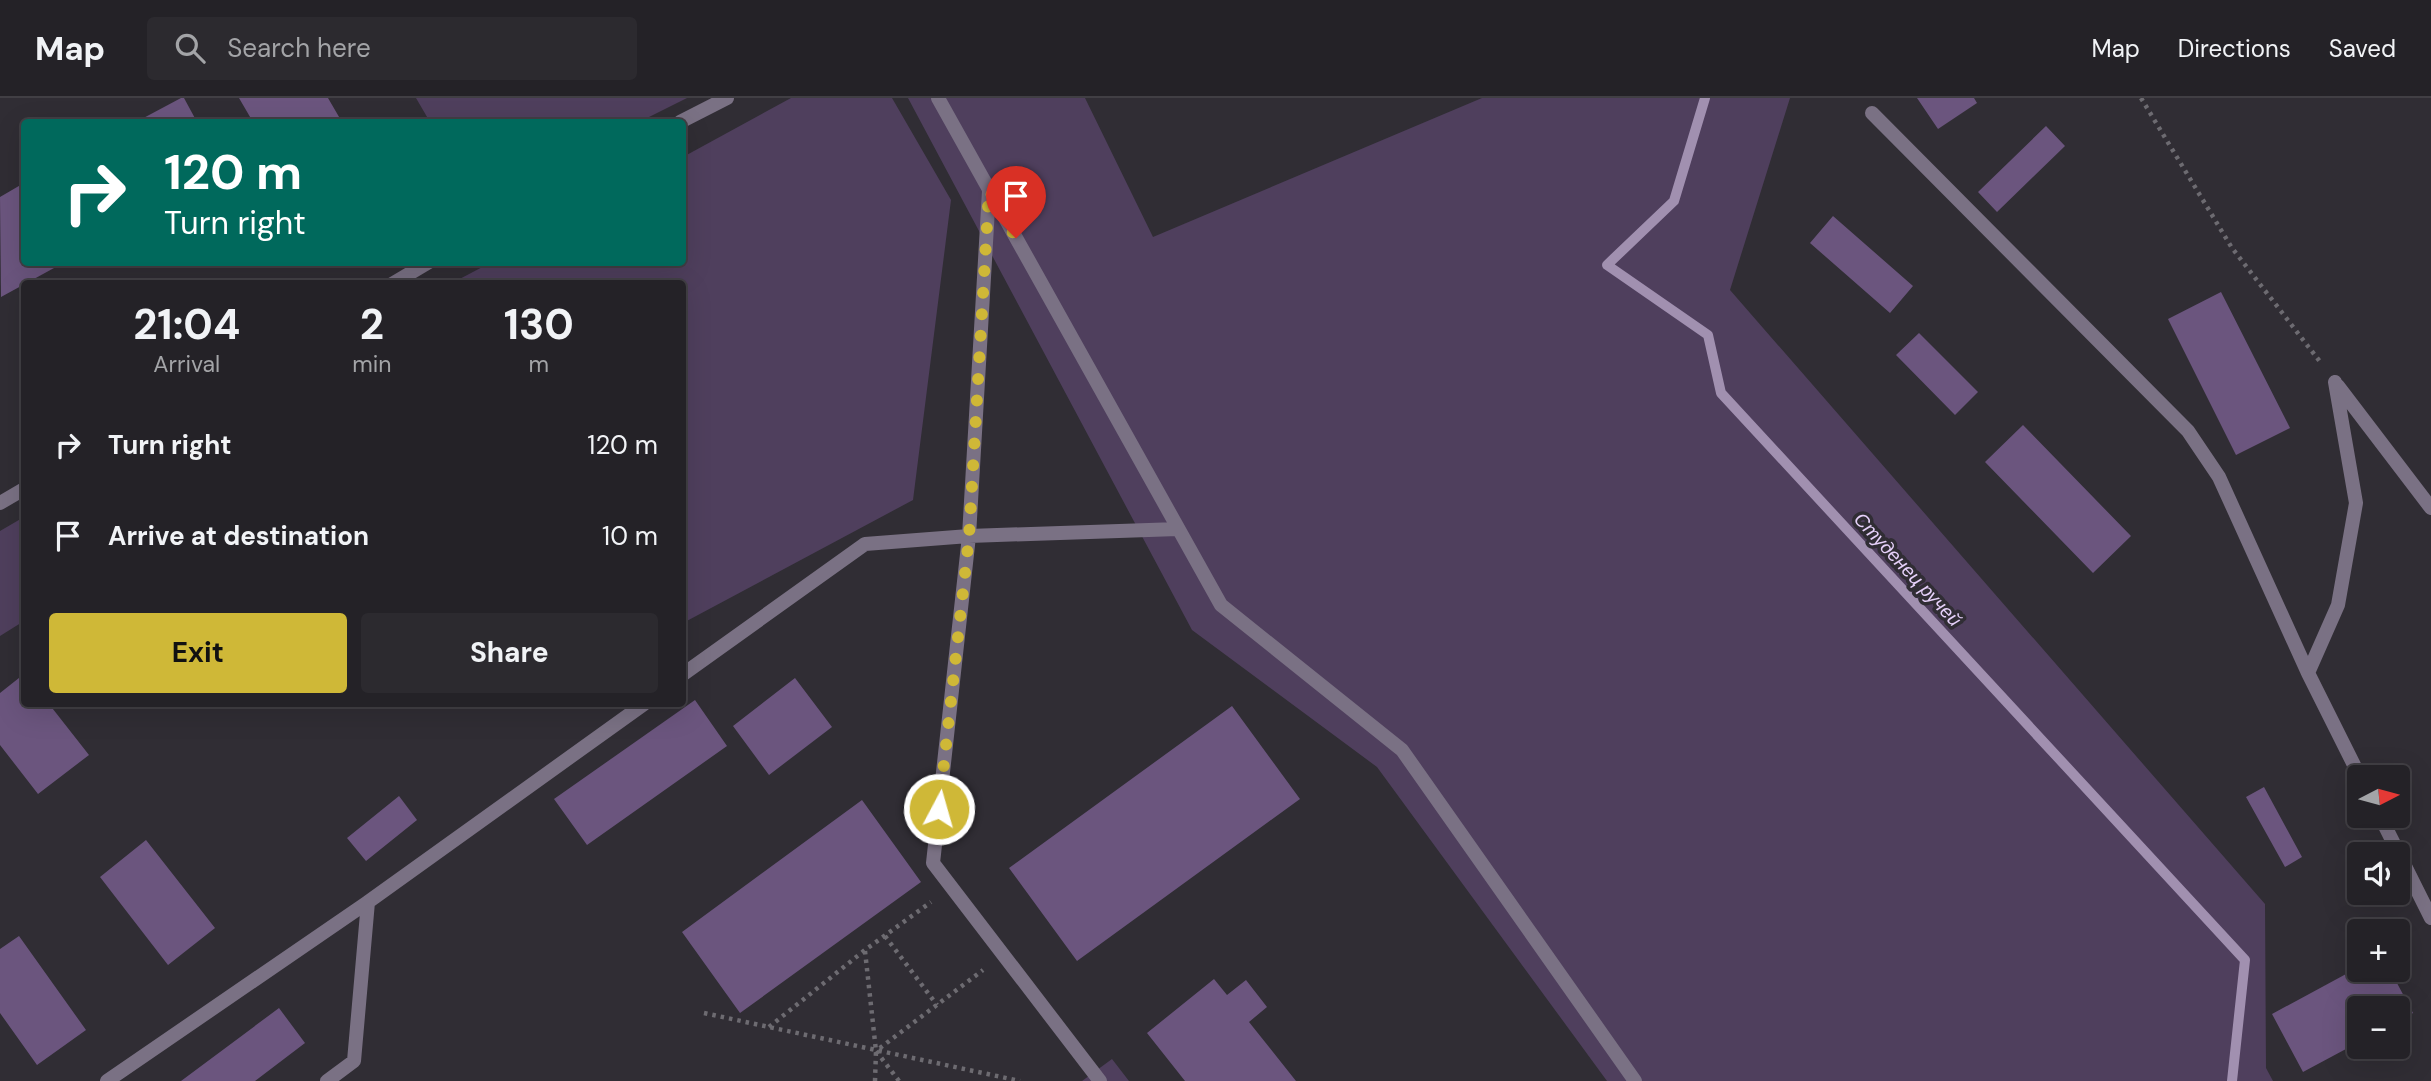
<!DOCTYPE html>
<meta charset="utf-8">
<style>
:root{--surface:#242227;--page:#2c2a2f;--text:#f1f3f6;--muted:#a3a4a7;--line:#413f44;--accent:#cfb837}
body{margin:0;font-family:"DM Sans",sans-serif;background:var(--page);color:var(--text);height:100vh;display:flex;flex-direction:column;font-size:26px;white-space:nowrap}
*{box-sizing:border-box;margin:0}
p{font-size:23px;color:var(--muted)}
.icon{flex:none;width:38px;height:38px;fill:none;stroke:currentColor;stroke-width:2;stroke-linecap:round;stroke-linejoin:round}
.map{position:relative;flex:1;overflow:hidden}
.sheet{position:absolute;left:21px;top:182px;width:665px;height:427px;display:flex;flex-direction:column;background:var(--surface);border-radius:7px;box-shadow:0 7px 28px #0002,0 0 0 2px var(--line)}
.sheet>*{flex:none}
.top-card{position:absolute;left:21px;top:21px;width:665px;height:147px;border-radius:7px;box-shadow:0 7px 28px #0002,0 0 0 2px var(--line);background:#00695c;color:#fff;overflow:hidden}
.needle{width:46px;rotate:84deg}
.controls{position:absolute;left:2347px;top:667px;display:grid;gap:14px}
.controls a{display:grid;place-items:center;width:63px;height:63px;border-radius:7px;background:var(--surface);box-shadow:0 7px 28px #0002,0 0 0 2px var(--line);font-size:35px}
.pin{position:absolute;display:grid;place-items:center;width:60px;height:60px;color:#fff;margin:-72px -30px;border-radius:50% 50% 50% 0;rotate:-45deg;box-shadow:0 0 7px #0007}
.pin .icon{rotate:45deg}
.me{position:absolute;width:77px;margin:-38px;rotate:6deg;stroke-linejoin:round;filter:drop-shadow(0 0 5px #0008)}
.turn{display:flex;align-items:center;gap:24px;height:147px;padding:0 28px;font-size:32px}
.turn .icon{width:91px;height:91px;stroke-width:2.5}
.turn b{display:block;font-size:49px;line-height:60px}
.eta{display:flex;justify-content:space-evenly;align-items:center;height:119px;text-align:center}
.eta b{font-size:42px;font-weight:700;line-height:49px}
.action{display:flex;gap:14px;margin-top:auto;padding:14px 28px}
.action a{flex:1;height:80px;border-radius:7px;background:var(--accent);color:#111;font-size:28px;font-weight:700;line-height:80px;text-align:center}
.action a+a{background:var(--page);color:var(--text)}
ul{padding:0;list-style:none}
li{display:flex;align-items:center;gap:21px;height:91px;padding:0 28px}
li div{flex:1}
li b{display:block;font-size:26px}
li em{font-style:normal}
header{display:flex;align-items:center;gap:42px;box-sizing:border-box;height:98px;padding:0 35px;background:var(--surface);border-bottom:2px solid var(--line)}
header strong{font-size:33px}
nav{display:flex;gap:38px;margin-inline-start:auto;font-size:24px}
.search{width:490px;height:63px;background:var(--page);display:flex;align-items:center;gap:18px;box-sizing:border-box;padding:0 24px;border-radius:7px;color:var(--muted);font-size:26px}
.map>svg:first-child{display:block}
.green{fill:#4f3f5d}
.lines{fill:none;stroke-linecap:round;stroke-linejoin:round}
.stream{stroke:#a190b0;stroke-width:10}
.building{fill:#6b557e}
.path{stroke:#6d6b71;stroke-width:4.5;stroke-dasharray:3.5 5;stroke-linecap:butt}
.service{stroke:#7a7184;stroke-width:14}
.route{stroke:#cfb837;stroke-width:12;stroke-dasharray:0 21.6}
.labels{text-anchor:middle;stroke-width:7;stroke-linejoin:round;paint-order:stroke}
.water-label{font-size:19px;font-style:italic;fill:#e6d1fa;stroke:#302d34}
</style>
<header>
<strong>Map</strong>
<div class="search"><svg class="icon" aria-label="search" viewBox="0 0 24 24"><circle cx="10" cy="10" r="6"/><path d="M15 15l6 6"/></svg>Search here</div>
<nav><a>Map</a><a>Directions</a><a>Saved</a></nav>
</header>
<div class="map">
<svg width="2431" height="983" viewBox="0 0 2431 983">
<rect width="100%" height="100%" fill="#302d34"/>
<path class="green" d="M416 0H687L639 24H430Z
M791 0H892L951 102 913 402 683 525 682 186 452 185 490 165 682 164 683 59Z
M908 0H1085L1153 139 1482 0H1790L1730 192 2265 806 2266 970 2273 983H1607L1377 669 1192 532Z
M24 419V523L0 538V433Z
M1112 961 1129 983H1082Z"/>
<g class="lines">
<path class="stream" d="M1705 0 1674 103 1607 167 1708 237 1721 295 2245 862 2232 983"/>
</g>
<path class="building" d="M181 0H184L197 24H136Z
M239 0H328L342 24H253Z
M1917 0H1974L1977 5 1938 31Z
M2046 28 2065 48 1997 114 1978 94Z
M24 85V164H65L1 199 0 99Z
M1833 118 1913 188 1890 215 1810 145Z
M2221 194 2290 330 2236 357 2168 221Z
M1919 235 1978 294 1955 317 1896 257Z
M2023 327 2131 438 2093 475 1985 364Z
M24 576V606H49L89 657 38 696 0 647V595Z
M795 580 832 629 769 677 733 628Z
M695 602 727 648 587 747 554 701Z
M1232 608 1300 701 1077 863 1009 770Z
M2264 689 2302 759 2285 769 2246 699Z
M399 698 417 722 366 763 347 740Z
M862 702 921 784 740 915 682 834Z
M146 742 215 830 168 867 100 779Z
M19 838 86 932 37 967 0 915V851Z
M2359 869V872H2390L2413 915 2398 923V910H2359V944L2303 974 2272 916Z
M1214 881 1227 897 1246 882 1267 909 1249 924 1296 983H1185L1147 935Z
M279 910 305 945 255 983H181Z"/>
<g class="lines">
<path class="path" d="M2141 0 2232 150 2321 265
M885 838 937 907
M865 853 876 953 875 983
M704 915 1020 983
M769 929 865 852 931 804
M899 983 876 953 983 872"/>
<path class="service" d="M938 0 1221 507 1402 652 1635 983
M1872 15 2188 333 2219 379 2308 575 2360 679
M680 24 727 0
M989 93 969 438 933 765 1100 983
M392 186 429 164
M2338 288 2431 410
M0 405 24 391
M2308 575 2338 507 2356 405 2335 284
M682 577 865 446 969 438 1178 431
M2380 718 2431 820
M107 983 368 804
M327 983 354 963 368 804 644 606"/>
</g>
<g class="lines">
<path class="route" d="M939 711 969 439 989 92 1016 140"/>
</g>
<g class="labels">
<g class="water-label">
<text transform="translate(1908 471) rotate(47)" y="7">Студенец ручей</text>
</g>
</g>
</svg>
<div class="controls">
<a><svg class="needle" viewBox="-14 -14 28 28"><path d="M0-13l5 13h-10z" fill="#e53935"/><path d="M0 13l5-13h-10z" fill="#a3a4a7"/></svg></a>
<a><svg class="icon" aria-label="sound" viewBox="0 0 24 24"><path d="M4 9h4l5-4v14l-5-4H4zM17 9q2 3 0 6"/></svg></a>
<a>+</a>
<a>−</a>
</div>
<div class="pin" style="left:1016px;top:140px;background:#d93025"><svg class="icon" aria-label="arrive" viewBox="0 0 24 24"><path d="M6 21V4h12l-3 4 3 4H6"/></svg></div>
<svg class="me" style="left:939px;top:711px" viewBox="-20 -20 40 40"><circle r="17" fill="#cfb837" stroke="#fff" stroke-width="3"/><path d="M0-11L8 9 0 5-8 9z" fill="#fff"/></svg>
<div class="top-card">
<div class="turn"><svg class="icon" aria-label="right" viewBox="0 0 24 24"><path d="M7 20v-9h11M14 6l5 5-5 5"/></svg><div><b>120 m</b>Turn right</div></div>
</div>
<section class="sheet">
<div class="eta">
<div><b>21:04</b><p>Arrival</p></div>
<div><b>2</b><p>min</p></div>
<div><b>130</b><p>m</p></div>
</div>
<ul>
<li><svg class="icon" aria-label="right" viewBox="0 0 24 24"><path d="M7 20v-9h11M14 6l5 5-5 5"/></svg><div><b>Turn right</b></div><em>120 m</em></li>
<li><svg class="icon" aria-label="arrive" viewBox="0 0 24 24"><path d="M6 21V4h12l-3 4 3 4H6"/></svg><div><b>Arrive at destination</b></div><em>10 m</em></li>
</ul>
<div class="action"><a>Exit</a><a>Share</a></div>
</section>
</div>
